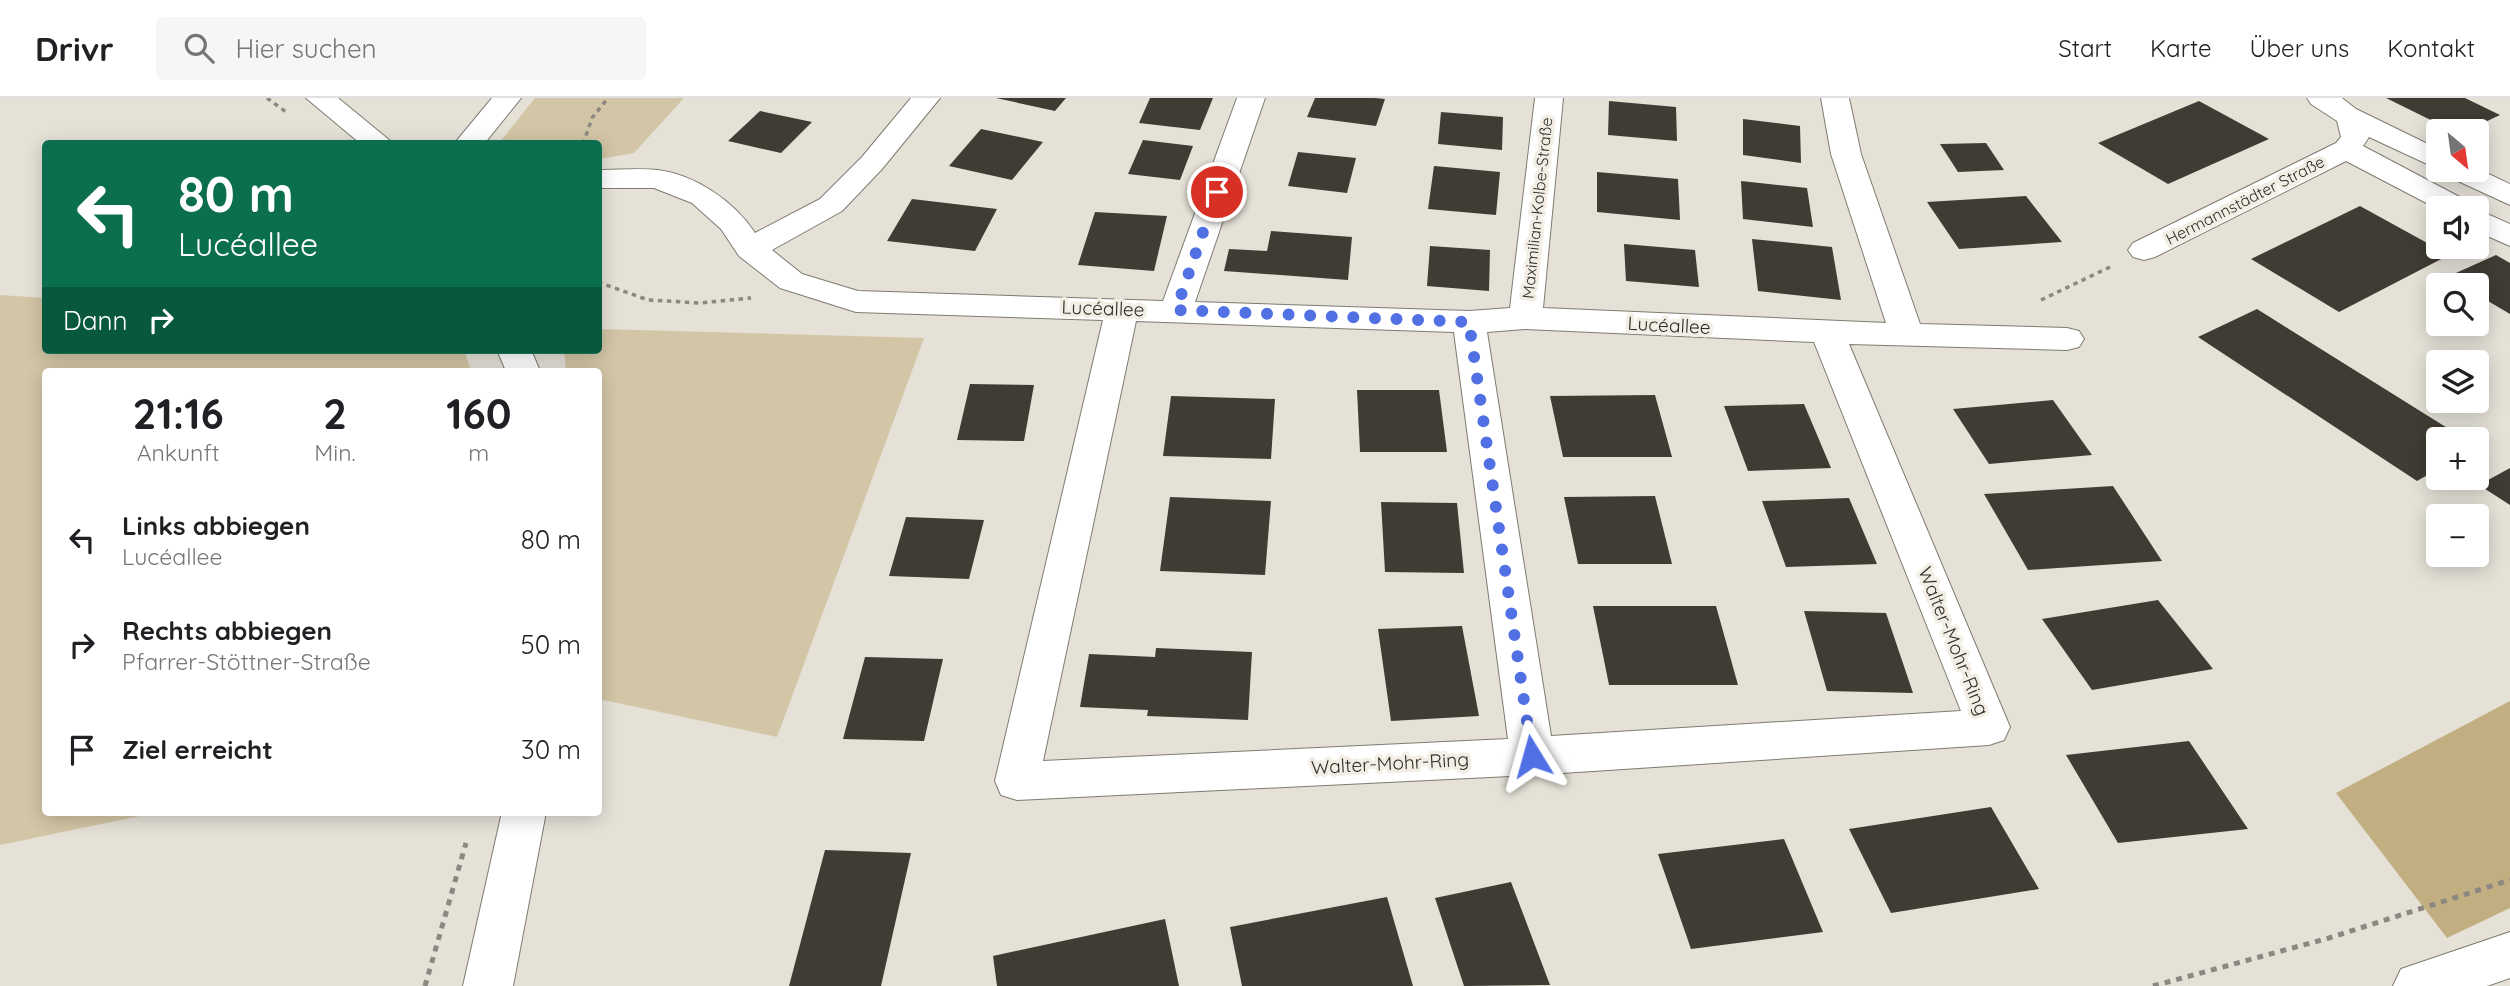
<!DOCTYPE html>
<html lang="de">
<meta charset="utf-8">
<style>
:root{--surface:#fff;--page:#f6f6f6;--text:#202124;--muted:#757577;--line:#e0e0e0}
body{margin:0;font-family:Quicksand,sans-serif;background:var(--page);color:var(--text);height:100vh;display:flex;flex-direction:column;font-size:26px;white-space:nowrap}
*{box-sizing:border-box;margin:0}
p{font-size:23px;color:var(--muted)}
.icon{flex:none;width:38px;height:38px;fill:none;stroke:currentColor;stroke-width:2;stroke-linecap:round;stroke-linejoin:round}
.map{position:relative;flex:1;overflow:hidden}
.side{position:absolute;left:42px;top:270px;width:560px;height:448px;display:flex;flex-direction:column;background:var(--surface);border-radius:7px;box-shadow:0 4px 18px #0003}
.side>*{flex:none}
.guide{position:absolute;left:42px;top:42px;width:560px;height:214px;border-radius:7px;box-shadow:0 4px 18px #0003;background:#0b6e4f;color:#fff;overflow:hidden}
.needle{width:46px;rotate:151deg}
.tools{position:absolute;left:2426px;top:21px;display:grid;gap:14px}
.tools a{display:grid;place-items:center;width:63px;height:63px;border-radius:7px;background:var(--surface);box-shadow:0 4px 18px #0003;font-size:35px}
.pin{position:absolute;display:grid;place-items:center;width:60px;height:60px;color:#fff;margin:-30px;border:4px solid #fff;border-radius:50%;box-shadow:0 2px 7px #0007}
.me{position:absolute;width:77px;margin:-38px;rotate:352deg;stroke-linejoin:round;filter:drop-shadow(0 0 5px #0008)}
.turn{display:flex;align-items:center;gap:24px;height:147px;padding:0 21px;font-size:32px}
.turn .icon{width:91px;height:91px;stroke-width:2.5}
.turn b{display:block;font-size:49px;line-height:60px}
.then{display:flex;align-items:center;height:66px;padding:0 21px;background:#0003;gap:14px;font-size:26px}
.eta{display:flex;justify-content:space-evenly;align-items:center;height:119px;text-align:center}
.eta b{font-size:42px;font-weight:700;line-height:49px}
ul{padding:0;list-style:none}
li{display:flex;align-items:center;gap:21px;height:105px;padding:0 21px}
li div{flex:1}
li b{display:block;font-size:26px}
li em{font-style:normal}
header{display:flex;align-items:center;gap:42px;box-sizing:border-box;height:98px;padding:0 35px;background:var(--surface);border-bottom:2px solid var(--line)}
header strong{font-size:33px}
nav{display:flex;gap:38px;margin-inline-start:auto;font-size:24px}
.search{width:490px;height:63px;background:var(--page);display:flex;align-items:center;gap:18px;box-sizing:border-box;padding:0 24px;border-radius:7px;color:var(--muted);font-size:26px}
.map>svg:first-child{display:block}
.green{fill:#d3c6a6}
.forest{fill:#c2af81}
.building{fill:#403c34}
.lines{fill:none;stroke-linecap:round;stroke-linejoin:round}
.minor-casing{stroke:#7e7b71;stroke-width:2}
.major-casing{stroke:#7e7b71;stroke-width:2}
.path-far1{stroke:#8b8881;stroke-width:3.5;stroke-dasharray:4.5 4.5;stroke-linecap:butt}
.path{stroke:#8b8881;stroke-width:5;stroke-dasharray:6 6;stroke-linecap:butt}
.minor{fill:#fff;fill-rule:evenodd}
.major{fill:#fff;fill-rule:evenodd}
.route{stroke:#5070e4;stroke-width:12;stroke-dasharray:0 21.6}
.labels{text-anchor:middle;stroke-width:7;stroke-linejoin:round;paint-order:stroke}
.far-street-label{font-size:16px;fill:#2e2c28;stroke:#f3eee4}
.street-label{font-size:19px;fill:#2e2c28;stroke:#f3eee4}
</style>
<header>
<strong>Drivr</strong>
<div class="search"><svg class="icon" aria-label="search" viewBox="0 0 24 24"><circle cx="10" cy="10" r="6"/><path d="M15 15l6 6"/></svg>Hier suchen</div>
<nav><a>Start</a><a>Karte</a><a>Über uns</a><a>Kontakt</a></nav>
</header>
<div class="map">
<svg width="2510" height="888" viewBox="0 0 2510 888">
<rect width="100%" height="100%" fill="#e5e1d7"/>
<path class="green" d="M535 0H684L634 55 599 61 598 46 499 45Z
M0 197 45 200 46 252H464L471 273H46V714H159L0 747Z
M599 231 924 240 777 639 599 601 598 273H566L564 252H598Z"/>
<path class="forest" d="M2510 603V810L2447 840 2336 695Z"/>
<path class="building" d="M996 0H1066L1055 13Z
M1150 0H1213L1200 32 1139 25Z
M1315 0H1375L1385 1 1376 28 1307 19Z
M2386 0H2465L2500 17 2466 33H2453Z
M1609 3 1676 9 1677 43 1608 37Z
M2199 3 2269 41 2168 86 2098 45Z
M760 13 812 24 781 55 728 43Z
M1441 14 1503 19 1502 52 1438 46Z
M1743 21 1800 28 1801 65 1743 57Z
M981 31 1043 44 1012 82 949 68Z
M1143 42 1193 48 1180 82 1128 76Z
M1986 45 2004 72 1958 74 1940 46Z
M1298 54 1356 60 1347 95 1288 88Z
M1434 68 1500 74 1496 117 1428 111Z
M1597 74 1678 81 1680 122 1597 114Z
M1741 83 1807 90 1813 129 1743 121Z
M2026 98 2062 144 1959 151 1927 104Z
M912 101 997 111 975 153 887 143Z
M2360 108 2449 157 2339 214 2251 161Z
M1095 114 1167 118 1154 173 1078 167Z
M1271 133 1352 139 1348 182 1224 173 1229 151 1267 153Z
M1752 141 1832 149 1841 202 1758 193Z
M1624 146 1695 152 1699 189 1626 183Z
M1430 148 1490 152 1489 193 1427 188Z
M2496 157 2510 165V216L2476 196V187H2460L2447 179Z
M2257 211 2465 341H2438V371L2417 383 2198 239Z
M970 286 1034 287 1024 343 957 342Z
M1357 292H1439L1447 354H1360Z
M1655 297 1672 359H1563L1550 298Z
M1171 298 1275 301 1271 361 1163 358Z
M2053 302 2092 357 1989 366 1953 311Z
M1804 306 1831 370 1748 373 1724 308Z
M2510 370V407L2479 387Z
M2113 388 2162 463 2028 472 1984 396Z
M1655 398 1672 466H1578L1564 399Z
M1170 399 1271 403 1265 477 1160 473Z
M1849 400 1877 466 1786 469 1762 403Z
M1381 404 1457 405 1464 475 1385 474Z
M906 419 984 422 969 481 889 478Z
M2158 502 2213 571 2092 592 2042 521Z
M1593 508H1716L1738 587H1609Z
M1804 513 1886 515 1913 595 1827 593Z
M1462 528 1479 618 1391 623 1378 531Z
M1156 550 1252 554 1248 622 1147 618 1148 612 1080 609 1089 556 1155 559Z
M865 559 943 561 924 643 843 641Z
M2189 643 2248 731 2118 745 2066 657Z
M1991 709 2039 791 1891 815 1849 731Z
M1784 741 1823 834 1691 851 1658 756Z
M825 752 911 755 881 888H789Z
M1511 784 1550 887 1464 888 1435 800Z
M1387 799 1413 888H1242L1230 829Z
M1165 821 1179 888H997L993 858Z"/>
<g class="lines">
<defs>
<path id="minor" d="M306 0H338L394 46H361Z
M492 0H521L484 46H454Z
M911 0H940L882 71 842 113 772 152 802 176 858 193 1163 203 1237 0H1265L1195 204 1469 213 1510 210 1535 0H1563L1543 210 1886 225 1831 56 1821 0H1849L1861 56 1920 226 2067 230 2079 233 2084 241 2079 249 2067 252 1849 246 2010 629 2004 642 1989 647 1532 677 1017 702 1001 697 995 683 1103 222 856 214 780 190 739 158 721 131 692 105 654 90H598V72C618 72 639 70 658 72 696 77 735 104 755 135L820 101 862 59ZM1136 223 1454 234 1508 641 1043 663ZM1525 231 1814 244 1961 613 1551 638 1487 234Z
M2307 0H2342L2356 11 2438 51V71L2369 39 2363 48 2469 104 2473 110 2438 111 2346 63 2155 159 2144 162 2133 159 2128 152 2133 145 2336 45 2341 39 2337 23 2311 6Z
M2476 70 2510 86V107L2447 78 2442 72Z
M2476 111 2510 126V148L2476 133Z
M497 252H531L540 273H506Z
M502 714H546L513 888H463Z"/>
<path id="major" d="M2510 834V880L2487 888H2393L2401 871Z"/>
</defs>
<use href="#minor" class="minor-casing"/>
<use href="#major" class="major-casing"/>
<path class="path-far1" d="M267 0 286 14
M583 46 592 20 608 0
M598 184 648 202 700 205 751 200
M2041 202 2112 168"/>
<path class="path" d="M425 888 466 745
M2153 888 2329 840 2510 782"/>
<use href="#minor" class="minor"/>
<use href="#major" class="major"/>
</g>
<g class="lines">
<path class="route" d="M1217 94 1176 212 1469 224 1532 658"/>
</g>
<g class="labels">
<g class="far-street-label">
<text transform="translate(2245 102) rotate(-27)" y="6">Hermannstädter Straße</text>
<text transform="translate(1537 110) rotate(-84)" y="6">Maximilian-Kolbe-Straße</text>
</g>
<g class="street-label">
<text transform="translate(1103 210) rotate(2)" y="7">Lucéallee</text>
<text transform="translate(1669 227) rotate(3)" y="7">Lucéallee</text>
<text transform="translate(1954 543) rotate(68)" y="7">Walter-Mohr-Ring</text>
<text transform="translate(1390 665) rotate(-3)" y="7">Walter-Mohr-Ring</text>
</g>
</g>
</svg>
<div class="tools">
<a><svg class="needle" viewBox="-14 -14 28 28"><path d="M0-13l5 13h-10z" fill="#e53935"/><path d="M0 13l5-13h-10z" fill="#757577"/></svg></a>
<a><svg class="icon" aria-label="sound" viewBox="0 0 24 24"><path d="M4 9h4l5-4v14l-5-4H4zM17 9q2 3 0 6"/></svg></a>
<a><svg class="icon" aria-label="search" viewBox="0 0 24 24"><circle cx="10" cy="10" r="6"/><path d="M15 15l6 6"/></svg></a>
<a><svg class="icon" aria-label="layers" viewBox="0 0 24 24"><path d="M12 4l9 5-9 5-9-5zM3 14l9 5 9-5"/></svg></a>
<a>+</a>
<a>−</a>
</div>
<div class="pin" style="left:1217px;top:94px;background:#d93025"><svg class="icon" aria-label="arrive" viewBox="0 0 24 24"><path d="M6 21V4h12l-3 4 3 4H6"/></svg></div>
<svg class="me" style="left:1532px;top:658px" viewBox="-20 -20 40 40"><path d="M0-17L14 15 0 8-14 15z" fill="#5070e4" stroke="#fff" stroke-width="4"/></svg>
<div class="guide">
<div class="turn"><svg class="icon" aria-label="left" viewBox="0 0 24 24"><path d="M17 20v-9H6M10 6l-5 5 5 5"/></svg><div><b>80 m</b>Lucéallee</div></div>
<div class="then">Dann<svg class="icon" aria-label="right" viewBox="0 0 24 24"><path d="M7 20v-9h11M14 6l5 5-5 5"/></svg></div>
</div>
<section class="side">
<div class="eta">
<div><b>21:16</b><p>Ankunft</p></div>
<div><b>2</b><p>Min.</p></div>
<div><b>160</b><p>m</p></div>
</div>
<ul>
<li><svg class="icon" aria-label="left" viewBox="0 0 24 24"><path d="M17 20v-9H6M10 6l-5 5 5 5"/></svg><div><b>Links abbiegen</b><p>Lucéallee</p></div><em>80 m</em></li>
<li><svg class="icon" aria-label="right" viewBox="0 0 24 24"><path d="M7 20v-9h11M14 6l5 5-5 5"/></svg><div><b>Rechts abbiegen</b><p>Pfarrer-Stöttner-Straße</p></div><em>50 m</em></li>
<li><svg class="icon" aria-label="arrive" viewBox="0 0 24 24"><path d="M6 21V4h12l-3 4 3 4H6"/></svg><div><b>Ziel erreicht</b></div><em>30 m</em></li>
</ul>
</section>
</div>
